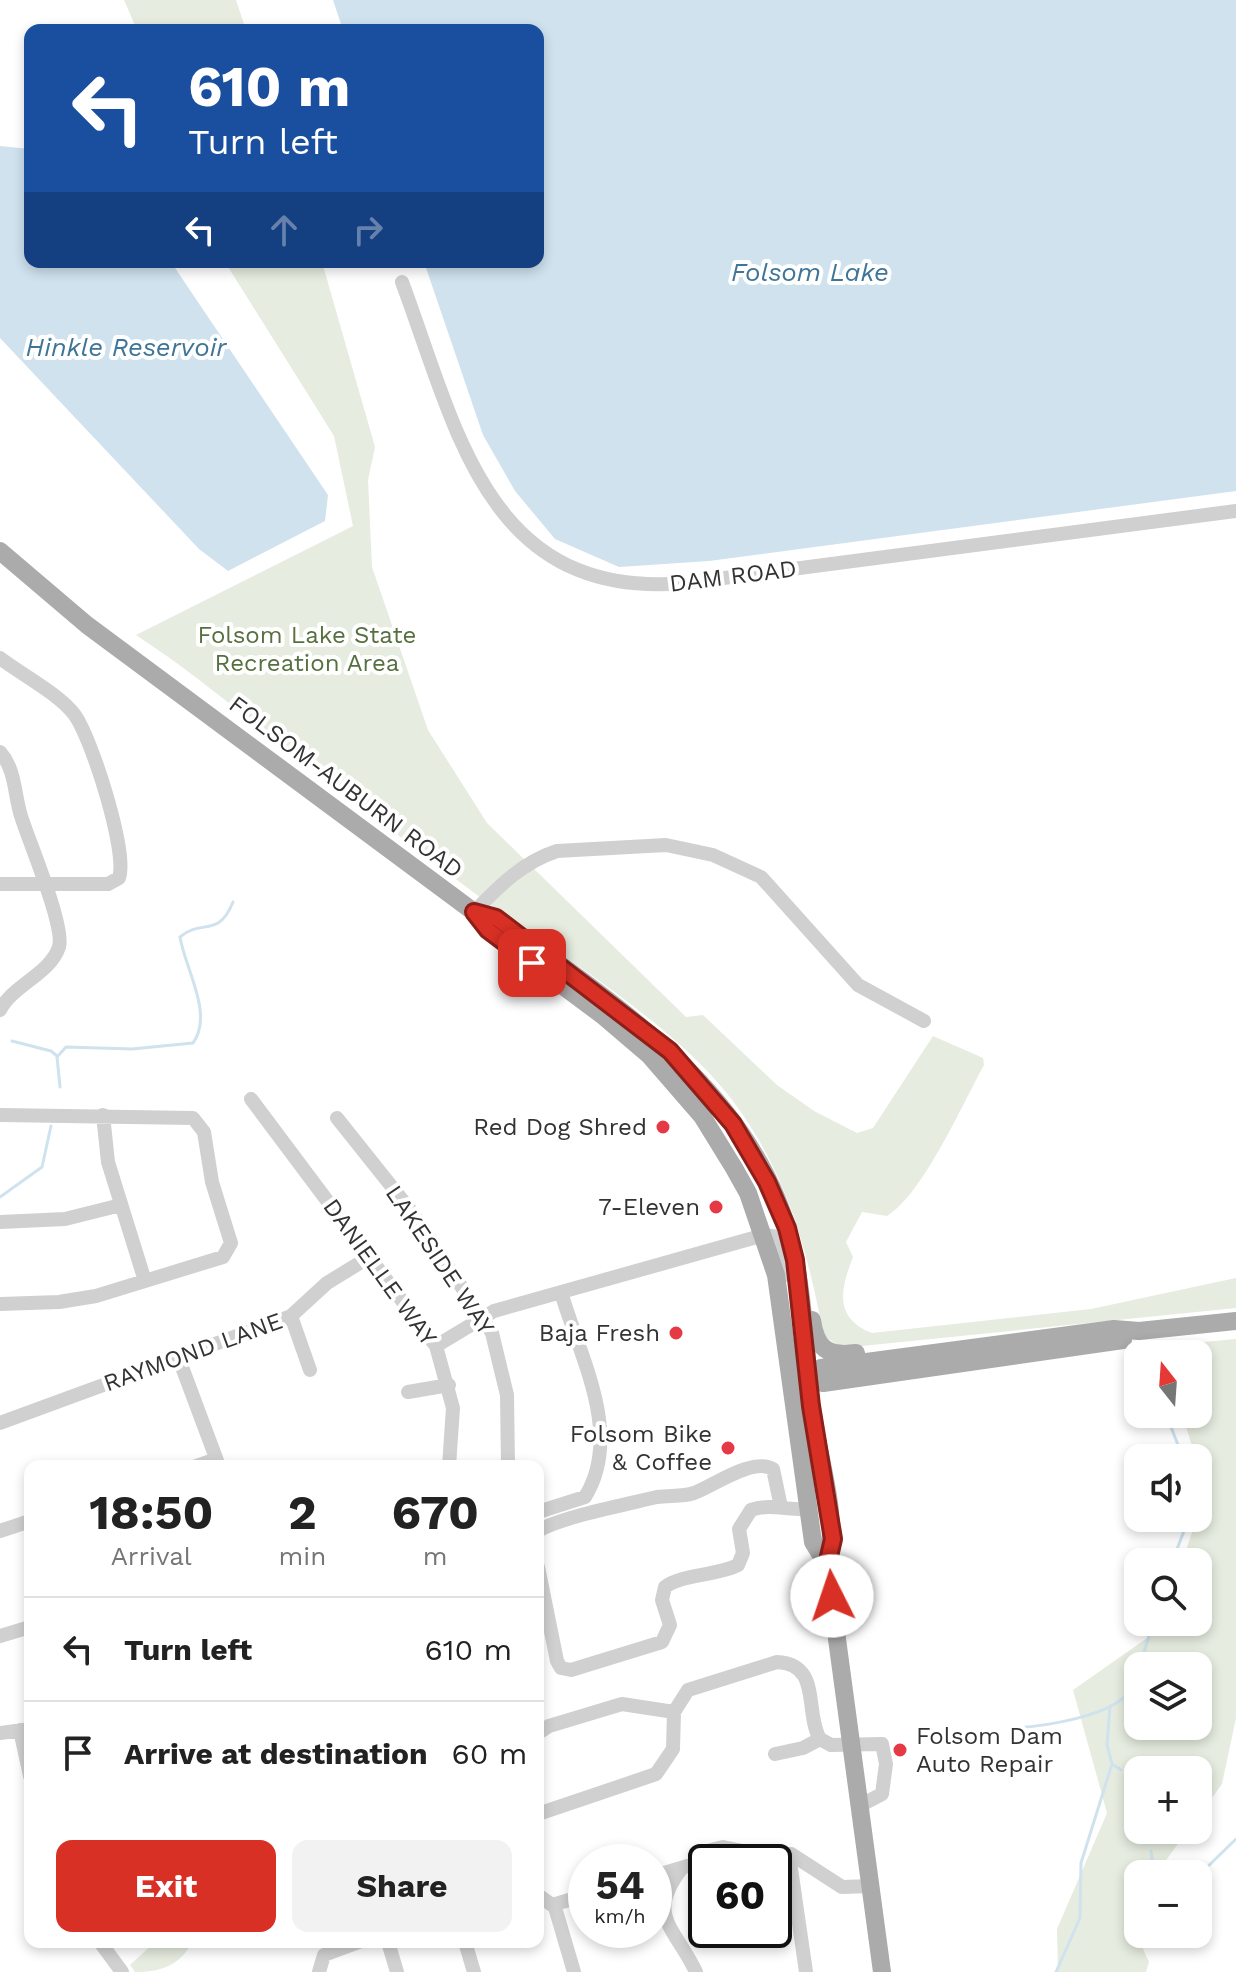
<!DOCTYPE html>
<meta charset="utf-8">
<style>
:root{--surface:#fff;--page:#f2f2f2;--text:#222;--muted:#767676;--line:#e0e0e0;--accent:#d93025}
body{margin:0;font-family:"Work Sans",sans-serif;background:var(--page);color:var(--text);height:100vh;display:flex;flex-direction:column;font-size:30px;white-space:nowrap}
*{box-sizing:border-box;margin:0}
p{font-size:26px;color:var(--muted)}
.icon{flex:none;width:44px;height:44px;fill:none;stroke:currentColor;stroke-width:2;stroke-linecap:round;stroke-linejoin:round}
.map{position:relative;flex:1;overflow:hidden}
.drawer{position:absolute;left:24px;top:1460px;width:520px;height:488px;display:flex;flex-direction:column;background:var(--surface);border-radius:16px;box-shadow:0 4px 12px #0003}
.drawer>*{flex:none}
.guide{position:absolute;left:24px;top:24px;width:520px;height:244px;border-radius:16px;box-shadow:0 4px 12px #0003;background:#1a4fa0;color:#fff;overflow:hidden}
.needle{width:52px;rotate:343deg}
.controls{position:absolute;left:1124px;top:1340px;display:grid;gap:16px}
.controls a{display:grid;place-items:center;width:88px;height:88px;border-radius:16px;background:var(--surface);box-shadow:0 4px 12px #0003;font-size:40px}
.speed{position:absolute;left:568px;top:1844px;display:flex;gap:16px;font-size:40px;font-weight:700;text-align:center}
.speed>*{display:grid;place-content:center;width:104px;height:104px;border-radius:50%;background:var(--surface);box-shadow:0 4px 12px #0003;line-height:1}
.speed small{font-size:20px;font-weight:400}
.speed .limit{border:4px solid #111;border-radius:12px;background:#fff;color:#111}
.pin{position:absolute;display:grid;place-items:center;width:68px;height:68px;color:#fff;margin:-34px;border-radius:16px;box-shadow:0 4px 12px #0006}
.me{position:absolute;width:88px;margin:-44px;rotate:356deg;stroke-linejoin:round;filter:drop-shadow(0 0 6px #0008)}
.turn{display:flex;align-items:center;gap:28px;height:168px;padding:0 32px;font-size:36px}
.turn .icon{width:104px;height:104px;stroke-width:2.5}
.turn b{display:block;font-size:56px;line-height:68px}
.lanes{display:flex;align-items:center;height:76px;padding:0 32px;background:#0003;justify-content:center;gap:40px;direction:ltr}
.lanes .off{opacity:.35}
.eta{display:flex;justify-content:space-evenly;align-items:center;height:136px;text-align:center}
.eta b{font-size:48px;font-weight:700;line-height:56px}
.button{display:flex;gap:16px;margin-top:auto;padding:16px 32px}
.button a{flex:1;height:92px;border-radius:16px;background:var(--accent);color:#fff;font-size:32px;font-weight:700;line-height:92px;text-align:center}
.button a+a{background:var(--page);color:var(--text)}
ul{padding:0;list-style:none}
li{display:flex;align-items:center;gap:24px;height:104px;padding:0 32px;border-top:2px solid var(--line)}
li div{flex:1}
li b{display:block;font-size:30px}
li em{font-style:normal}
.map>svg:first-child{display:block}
.green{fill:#e6ecdf;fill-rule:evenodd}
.water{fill:#cfe2ee}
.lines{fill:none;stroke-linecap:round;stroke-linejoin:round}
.stream{stroke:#cfe2ee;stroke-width:3}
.minor{stroke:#d0d0d0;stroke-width:14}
.major{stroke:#ababab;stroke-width:18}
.route-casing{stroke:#8d1f18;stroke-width:20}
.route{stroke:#d93025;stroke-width:14}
.poi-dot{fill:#e63946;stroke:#fff;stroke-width:3}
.labels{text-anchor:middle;stroke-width:8;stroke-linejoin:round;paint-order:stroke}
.street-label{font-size:24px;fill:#333;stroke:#fff}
.park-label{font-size:24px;fill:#56703f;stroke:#fff}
.poi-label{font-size:24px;fill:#333;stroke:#fff;text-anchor:end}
.water-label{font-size:26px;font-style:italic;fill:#3f7597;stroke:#fff}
</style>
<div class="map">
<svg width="1236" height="1972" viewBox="0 0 1236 1972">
<rect width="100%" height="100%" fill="#fff"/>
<path class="green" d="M124 0H236L246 30H137Z
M225 262H322L375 447 368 480 372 567 428 730 487 823 686 1017 703 1015 777 1085 814 1111 857 1133 873 1128 933 1036 983 1058 984 1065C962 1105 923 1194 887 1216L862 1212 846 1242 853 1257C840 1290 834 1318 872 1333L1091 1309 1236 1278V1308L842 1348 824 1336C807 1252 791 1185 741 1112 684 1029 563 958 481 898 415 849 350 798 285 747 236 709 188 669 136 635L353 526 334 436Z
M1236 1339V1718L1222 1784 1198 1817V1770H1138V1830H1188L1156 1874H1138L1136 1934 1149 1962 1146 1972H1058L1057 1929 1107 1813 1073 1690 1160 1629 1162 1622H1198V1562H1182L1206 1491 1182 1414H1198V1354H1163L1160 1346ZM1198 1666V1726H1138V1666Z
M155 1942H192C180 1966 160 1972 135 1972L130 1965Z"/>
<path class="water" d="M333 0H1236V491L709 561 619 567 555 539 515 491 483 435 424 262H538V30H343Z
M0 146 30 149V262H171L328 495 325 521 228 571 199 549 0 338Z"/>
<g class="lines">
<path class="stream" d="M12 1041 51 1051 57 1056
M60 1087 57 1057 66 1047 132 1049 193 1043C214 1014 185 969 180 937 202 918 218 939 233 902
M0 1197 42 1167 51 1126
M1166 1414 1183 1458
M1172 1562 1189 1518
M1140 1666 1153 1622
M1110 1706 1107 1745 1112 1764 1121 1770
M1010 1728C1040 1727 1115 1717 1131 1689 1134 1684 1136 1677 1138 1671
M1132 1778 1138 1782
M1148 1830 1150 1841
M1151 1851 1154 1874
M1198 1876 1236 1839
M1056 1972 1080 1918 1081 1863 1112 1764"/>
<path class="minor" d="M402 282C457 429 487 601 686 583L1236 511
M0 658C21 674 59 694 74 714 91 736 128 852 119 878L108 884H0
M0 752C16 770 14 794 21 816 29 842 65 926 59 947 50 974 13 985 0 1010
M474 912C499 886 523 862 557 851L666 845 713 855 761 877 858 985 924 1021
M251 1099 436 1346 453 1408 449 1466
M0 1115 193 1118 204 1132 212 1182 231 1243 223 1257 96 1296 59 1302 0 1304
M103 1115 108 1162 145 1281
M337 1118 412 1212 492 1333 507 1395 508 1466
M0 1222 65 1219 121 1205
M291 1316 310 1370
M436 1346 494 1311 764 1235 778 1237 789 1275
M179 1359 219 1466
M408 1392 449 1385
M0 1423 291 1316 327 1283 371 1256
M196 1466 216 1459
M538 1512 585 1497C624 1434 579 1355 561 1292
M0 1531 30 1521
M538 1531C561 1517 628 1504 657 1497 669 1495 682 1497 694 1493 713 1486 753 1457 773 1469L781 1507
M538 1567 557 1661 561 1668 571 1670 662 1642 670 1625 662 1600 665 1587C681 1574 717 1576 738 1565L743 1553 739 1529 751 1510C772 1503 787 1511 809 1509
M0 1636 30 1627
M20 1730 30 1776
M0 1733 30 1729
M538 1733 549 1726 622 1704 674 1712
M775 1754 803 1748 820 1739
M538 1814 656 1774 673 1749 674 1712 688 1690 777 1662C822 1664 804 1712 820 1739L831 1745 882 1744 886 1764 882 1794 861 1805
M789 1855 806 1972
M696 1861 706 1888
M682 1868C645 1916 675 1927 696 1972
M654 1876 691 1865 711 1850 723 1847 762 1855 791 1854 842 1887 872 1886
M538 1895 552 1905 586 1895
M554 1904 574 1972
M100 1942 122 1972
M388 1942 397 1972
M465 1942 474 1972
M319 1972 324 1955 359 1942"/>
<path class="major" d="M0 551 87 625 474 912 488 930 602 1015 650 1056 702 1116 734 1168 748 1193 776 1275 813 1542 827 1565
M474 912 496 918C612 1003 754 1092 791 1242 804 1294 805 1350 811 1404 817 1457 840 1512 827 1565L882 1972
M812 1320C816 1348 827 1357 856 1353
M809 1377 821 1368 1114 1329 1139 1331 1236 1321
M801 1378 823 1383 1123 1340"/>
</g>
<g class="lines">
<defs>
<path id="route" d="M532 963 488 930 474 912 496 918 670 1051 733 1124 767 1182 787 1228 795 1260 811 1406 833 1539 827 1565 832 1596"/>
</defs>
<use href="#route" class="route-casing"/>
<use href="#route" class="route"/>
</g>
<g class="poi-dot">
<circle cx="663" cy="1127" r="8"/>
<circle cx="716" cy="1207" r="8"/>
<circle cx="676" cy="1333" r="8"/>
<circle cx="728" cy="1448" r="8"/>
<circle cx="900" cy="1750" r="8"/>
</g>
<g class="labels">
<g class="street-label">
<text transform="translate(733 576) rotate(-7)" y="8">DAM ROAD</text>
<text transform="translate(346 787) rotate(37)" y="8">FOLSOM-AUBURN ROAD</text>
<text transform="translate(440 1260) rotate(56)" y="8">LAKESIDE WAY</text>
<text transform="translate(380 1272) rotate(54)" y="8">DANIELLE WAY</text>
<text transform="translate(193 1352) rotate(-20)" y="8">RAYMOND LANE</text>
</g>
<g class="park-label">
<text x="307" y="643">Folsom Lake State<tspan x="307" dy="28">Recreation Area</tspan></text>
</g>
<g class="poi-label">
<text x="647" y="1135">Red Dog Shred</text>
<text x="700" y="1215">7-Eleven</text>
<text x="660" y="1341">Baja Fresh</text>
<text x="712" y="1442">Folsom Bike<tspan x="712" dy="28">&amp; Coffee</tspan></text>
<text x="916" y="1744" text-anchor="start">Folsom Dam<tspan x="916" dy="28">Auto Repair</tspan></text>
</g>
<g class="water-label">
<text x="810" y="281">Folsom Lake</text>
<text x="126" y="356">Hinkle Reservoir</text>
</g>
</g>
</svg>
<div class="controls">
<a><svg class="needle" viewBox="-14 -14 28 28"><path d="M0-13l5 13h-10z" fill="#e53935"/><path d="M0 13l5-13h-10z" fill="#767676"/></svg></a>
<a><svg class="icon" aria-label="sound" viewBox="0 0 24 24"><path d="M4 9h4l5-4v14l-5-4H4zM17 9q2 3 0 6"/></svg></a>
<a><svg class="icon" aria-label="search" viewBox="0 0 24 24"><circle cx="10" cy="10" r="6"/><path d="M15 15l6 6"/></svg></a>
<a><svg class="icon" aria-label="layers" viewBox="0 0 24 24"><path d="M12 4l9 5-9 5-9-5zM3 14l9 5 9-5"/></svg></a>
<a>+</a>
<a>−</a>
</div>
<div class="speed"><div>54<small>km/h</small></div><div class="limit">60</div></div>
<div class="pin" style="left:532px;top:963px;background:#d93025"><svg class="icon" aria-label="arrive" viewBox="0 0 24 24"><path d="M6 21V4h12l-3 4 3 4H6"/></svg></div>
<svg class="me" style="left:832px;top:1596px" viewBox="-20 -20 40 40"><circle r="19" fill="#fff"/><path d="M0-13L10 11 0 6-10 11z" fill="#d93025"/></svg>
<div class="guide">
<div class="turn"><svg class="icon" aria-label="left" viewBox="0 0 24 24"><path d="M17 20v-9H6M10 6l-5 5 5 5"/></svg><div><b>610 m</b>Turn left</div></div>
<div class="lanes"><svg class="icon" aria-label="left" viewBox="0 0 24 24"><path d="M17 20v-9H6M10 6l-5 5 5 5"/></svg><svg class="icon off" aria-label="ahead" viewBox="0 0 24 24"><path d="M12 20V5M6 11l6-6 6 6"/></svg><svg class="icon off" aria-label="right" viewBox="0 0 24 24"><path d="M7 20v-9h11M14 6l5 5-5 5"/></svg></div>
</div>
<section class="drawer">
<div class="eta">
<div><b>18:50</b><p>Arrival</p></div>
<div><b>2</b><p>min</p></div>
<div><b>670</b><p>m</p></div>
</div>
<ul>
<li><svg class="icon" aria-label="left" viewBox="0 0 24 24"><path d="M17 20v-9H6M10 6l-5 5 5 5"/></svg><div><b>Turn left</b></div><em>610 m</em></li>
<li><svg class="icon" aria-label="arrive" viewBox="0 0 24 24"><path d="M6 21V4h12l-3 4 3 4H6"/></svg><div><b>Arrive at destination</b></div><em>60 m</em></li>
</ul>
<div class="button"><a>Exit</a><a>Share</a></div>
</section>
</div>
